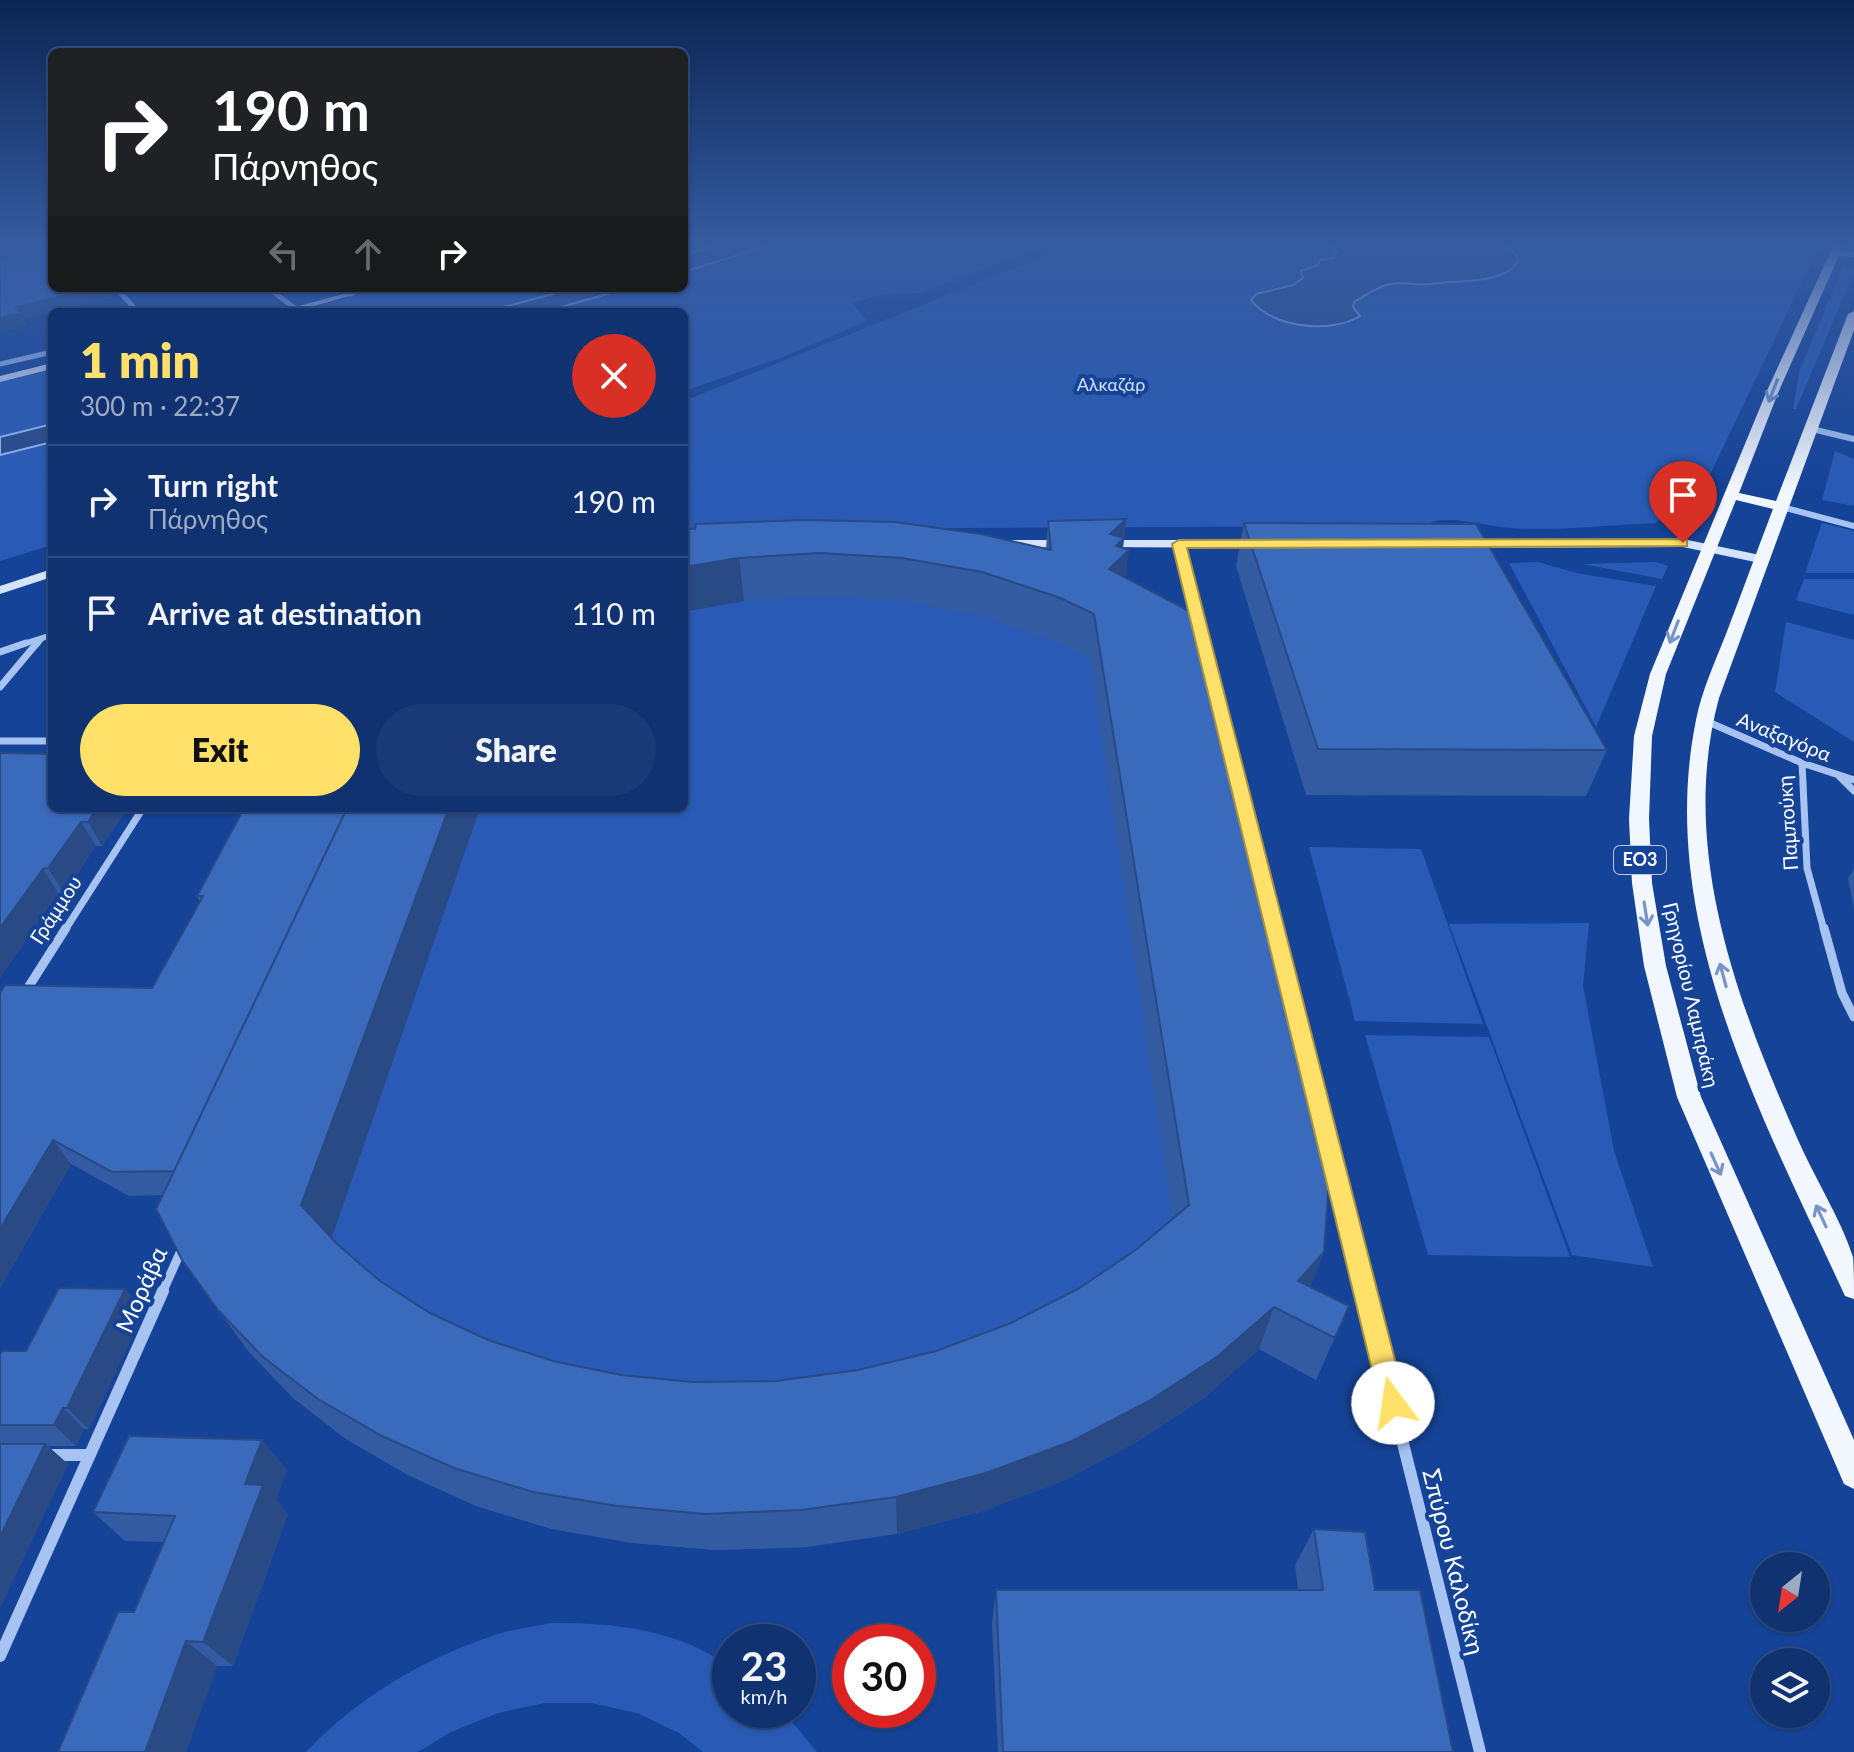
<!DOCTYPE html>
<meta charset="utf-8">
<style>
:root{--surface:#103271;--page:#193a76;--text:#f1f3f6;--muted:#9caac3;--line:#304d84;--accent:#ffe068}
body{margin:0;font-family:Lato,sans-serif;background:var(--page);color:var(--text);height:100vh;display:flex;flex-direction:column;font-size:30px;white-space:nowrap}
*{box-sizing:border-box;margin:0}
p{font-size:26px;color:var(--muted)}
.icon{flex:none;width:44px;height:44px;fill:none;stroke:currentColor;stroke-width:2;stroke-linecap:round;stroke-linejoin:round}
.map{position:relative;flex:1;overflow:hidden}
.details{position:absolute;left:48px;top:308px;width:640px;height:504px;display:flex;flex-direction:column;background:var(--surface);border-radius:12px;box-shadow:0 2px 6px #0004,0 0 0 2px var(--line)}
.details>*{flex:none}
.guide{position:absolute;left:48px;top:48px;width:640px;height:244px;border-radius:12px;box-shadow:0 2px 6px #0004,0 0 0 2px var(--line);background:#202124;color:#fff;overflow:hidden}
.needle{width:52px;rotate:210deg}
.tools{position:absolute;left:1750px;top:1552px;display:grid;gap:16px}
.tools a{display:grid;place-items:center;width:80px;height:80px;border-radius:50%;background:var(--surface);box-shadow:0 2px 6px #0004,0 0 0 2px var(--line);font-size:40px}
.speed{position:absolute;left:712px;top:1624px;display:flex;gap:16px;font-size:40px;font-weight:700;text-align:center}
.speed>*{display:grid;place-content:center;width:104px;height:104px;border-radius:50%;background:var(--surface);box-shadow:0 2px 6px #0004,0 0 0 2px var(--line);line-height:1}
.speed small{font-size:20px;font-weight:400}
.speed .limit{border:12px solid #d22;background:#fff;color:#111}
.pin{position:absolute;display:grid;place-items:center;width:68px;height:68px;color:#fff;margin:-82px -34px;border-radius:50% 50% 50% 0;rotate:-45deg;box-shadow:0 0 8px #0007}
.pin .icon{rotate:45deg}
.me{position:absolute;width:88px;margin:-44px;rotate:346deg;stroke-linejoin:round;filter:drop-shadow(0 0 6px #0008)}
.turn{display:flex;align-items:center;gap:28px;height:168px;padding:0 32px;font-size:36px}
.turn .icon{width:104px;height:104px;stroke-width:2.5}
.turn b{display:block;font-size:56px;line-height:68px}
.lanes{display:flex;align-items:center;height:76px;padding:0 32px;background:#0003;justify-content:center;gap:40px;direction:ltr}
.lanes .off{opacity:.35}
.round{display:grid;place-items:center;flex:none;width:84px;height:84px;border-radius:42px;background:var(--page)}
.summary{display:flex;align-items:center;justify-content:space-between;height:136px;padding:0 32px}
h1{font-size:48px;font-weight:800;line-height:60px;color:var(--accent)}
.button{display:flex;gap:16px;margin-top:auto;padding:16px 32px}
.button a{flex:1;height:92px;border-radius:48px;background:var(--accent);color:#111;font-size:32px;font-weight:800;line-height:92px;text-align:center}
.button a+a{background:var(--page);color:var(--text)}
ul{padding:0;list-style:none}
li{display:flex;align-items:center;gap:24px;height:112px;padding:0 32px;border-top:2px solid var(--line)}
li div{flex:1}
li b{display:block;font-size:30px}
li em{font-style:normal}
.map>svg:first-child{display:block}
.green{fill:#295bb6}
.water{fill:#294a89;stroke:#9abcf4;stroke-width:2}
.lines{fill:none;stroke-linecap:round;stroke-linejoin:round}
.street-far4{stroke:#a7c3f2;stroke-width:5}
.street-far3{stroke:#a7c3f2;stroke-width:6}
.street-far2{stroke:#a7c3f2;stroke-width:7}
.street-far1{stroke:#a7c3f2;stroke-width:9}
.street{stroke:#a7c3f2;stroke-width:12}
.secondary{fill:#d6e3fc;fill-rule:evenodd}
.primary{fill:#f2f6ff;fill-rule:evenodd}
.wall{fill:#325ba2}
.shaded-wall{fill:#294a84}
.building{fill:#3a6abc;stroke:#294a84;stroke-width:2}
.oneway{stroke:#7894c6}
.route{fill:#ffe068;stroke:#a69244;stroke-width:2}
.labels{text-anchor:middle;stroke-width:8;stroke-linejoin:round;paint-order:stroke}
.far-park-label{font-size:18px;fill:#cfe0fc;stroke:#154397}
.shield{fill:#154397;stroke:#b9c7e0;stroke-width:2}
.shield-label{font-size:18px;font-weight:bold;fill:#fff}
.street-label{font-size:20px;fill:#fff;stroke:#154397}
.near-street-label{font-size:24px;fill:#fff;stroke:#154397}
</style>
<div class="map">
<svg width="1854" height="1752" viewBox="0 0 1854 1752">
<rect width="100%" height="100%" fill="#154397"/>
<path class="green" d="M773 244H1048L920 293 883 294 852 303 867 321 783 357 684 391V312H543L629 288H684V272Z
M1074 244H1334L1331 248 1336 256 1320 260 1318 265 1302 271 1305 275 1300 281 1261 291 1252 300C1273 329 1326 330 1357 318L1359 315 1353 307 1354 302 1374 294 1386 284H1429L1508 272 1516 266V254L1503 244H1820L1687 523 1661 517 1656 523C1608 525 1558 531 1511 528 1488 527 1443 512 1424 526L684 529V401Z
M1843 267 1854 269V272L1796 409H1793L1799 372Z
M383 288H575L486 312H296Z
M52 370V424L0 437V382Z
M52 442V545L0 561V455Z
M1835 451 1854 459V506L1822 500Z
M1822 523 1854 531V573H1805Z
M1538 562 1576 573 1656 586 1596 727 1509 563Z
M1656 562 1668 566 1662 579 1583 564Z
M684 575 1100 613 1260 1348 1205 1397 1138 1441 807 1547 716 1550 633 1543 552 1529 476 1506 408 1475 346 1439 293 1398 386 808H684Z
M1804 579H1854V615L1796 600Z
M1786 622 1854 640V742L1775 692Z
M1309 847 1421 849 1483 1024 1355 1021Z
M1589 923 1583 986 1614 1151 1653 1267 1572 1255 1449 924Z
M1365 1035 1489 1037 1570 1257 1428 1255Z
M552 1623C615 1623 677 1629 730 1667V1710H782L817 1752H703L679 1733 637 1713 591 1703H545L498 1713 451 1732 418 1752H306C356 1699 423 1659 492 1636 511 1629 532 1627 552 1623Z"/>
<path class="water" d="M719 244H773L684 272V255Z
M1334 244H1503L1516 254 1518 262C1502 285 1454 280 1429 284 1415 286 1401 280 1386 285 1383 285 1357 300 1354 302L1353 307 1360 316C1331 334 1272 328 1251 300L1256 294 1293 285 1303 278 1301 271 1318 265 1320 260 1333 258 1337 253 1331 246Z
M575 288H629L543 312H486Z
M52 424V442L0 455V437Z"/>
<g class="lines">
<path class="street-far4" d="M1833 252 1854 255
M116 288 138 312
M268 288 296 309
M344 288 352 294
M0 364 52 352"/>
<path class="street-far3" d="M1812 429 1854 439
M1782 507 1854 526
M1179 544 1204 645
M20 645 52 635
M36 645 41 639"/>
<path class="street-far2" d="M1204 643 1275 930
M0 652 26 643
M0 687 37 643
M1706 721 1802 763 1854 780
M0 741H52
M1802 763 1807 868 1824 930
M1839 776 1854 791
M65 930 143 808"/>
<path class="street-far1" d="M1275 928 1313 1083
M1824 928 1842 993 1854 1017
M24 994 66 928
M1317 1100 1365 1293
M162 1293 184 1244"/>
<path class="street" d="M1365 1291 1480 1752
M50 1455H90
M0 1656 163 1291"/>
<path class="secondary" d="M365 288H379L292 312H277Z
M52 363V369L0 382V376Z
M1683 539 1760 555 1766 559 1760 563 1683 547 1467 548 1461 544 1467 540Z
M1068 540 1072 541V547L1007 548 1001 544 1007 540Z
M1103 540H1260L1266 544 1260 548 1099 547V541Z
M52 569V577L0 594V586Z"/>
<path class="primary" d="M1834 244H1844L1778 393 1739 493 1776 501 1848 314 1854 311V330L1719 698C1678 849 1738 1004 1798 1140 1815 1179 1840 1217 1853 1257 1854 1269 1854 1286 1854 1299L1845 1296C1763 1118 1655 922 1696 720 1702 690 1715 662 1726 634 1742 592 1757 551 1773 509L1736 500 1666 674 1652 736 1649 819 1652 883 1666 966 1701 1097 1854 1440V1489L1844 1484 1677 1097 1644 966 1632 883 1629 819 1634 736 1650 674 1766 393Z"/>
</g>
<path class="wall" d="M1126 519 1123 548 1126 577 1324 1252 1310 1287 1349 1306 1316 1380 1259 1349 1205 1397 1138 1441 1065 1480 983 1511 897 1534 807 1547 716 1550 633 1543 552 1529 476 1506 408 1475 346 1439 293 1398 249 1352 218 1310 162 1195 129 1196 71 1164 0 1288V993L152 988 200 902 197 896 244 808H480L331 1238 380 1281 430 1313 488 1340 553 1361 621 1375 693 1382 776 1381 858 1370 936 1351 1011 1323 1078 1289 1137 1249 1173 1219 1090 658 1054 641 981 616 903 601 822 596 744 601 684 612V528L1046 549 1048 521Z
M1244 523 1607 750 1586 796 1306 795 1236 566Z
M0 753 128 808 102 846H96L64 893H58L0 978Z
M1854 869V909L1848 878Z
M125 1289 144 1311 89 1429H84L76 1446H48L68 1464 0 1608V1354L26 1351Z
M262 1440 287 1470 276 1500 288 1514 233 1666H217L186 1752H58L134 1612 164 1542 125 1541 93 1512Z
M1314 1529 1375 1590 1453 1752H998L992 1624 996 1590H1298L1295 1565Z"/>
<path class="shaded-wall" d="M14 244H50L0 262V248Z
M97 288H111L113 293 110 294 112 298 24 319 27 326 0 332V317L16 307Z
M1126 519 1122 556 1129 550 1124 593 1105 612 1110 534Z
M739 558 744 601 684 612V567Z
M97 808H128L102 846 88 822Z
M449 808H480L328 1249 301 1205Z
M81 822 96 846 64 893 48 868Z
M43 869 58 893 0 978V928Z
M53 1140 71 1164 0 1288V1229Z
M1324 1252 1307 1295 1298 1281Z
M125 1289 144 1311 89 1429 67 1408Z
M1274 1307 1259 1349 1205 1397 1138 1441 1065 1480 983 1511 897 1534 896 1497Z
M63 1408 84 1429 76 1446 54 1425Z
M262 1440 287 1470 276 1500 288 1514 233 1666 203 1642 245 1484Z
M45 1444 68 1464 0 1608V1537Z
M186 1641 217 1666 186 1752H145Z"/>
<path class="building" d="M0 244H14L0 248Z
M49 244H52V288H97L16 307 21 313 0 318V259Z
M1126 519 1110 534 1124 538 1116 546 1129 550 1109 569 1193 613 1320 1108 1329 1180 1324 1252 1298 1281 1349 1306 1335 1338 1274 1307 1218 1356 1149 1401 1072 1441 986 1473 896 1497 801 1510 705 1514 617 1506 533 1492 454 1468 382 1436 318 1399 263 1357 218 1310 182 1260 156 1209 347 808H449L301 1205 337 1244 380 1281 430 1313 488 1340 553 1361 621 1375 693 1382 776 1381 858 1370 936 1351 1011 1323 1078 1289 1137 1249 1189 1205 1094 614 1058 597 982 572 902 558 820 553 739 558 684 567V528L695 529 696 524 807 520 895 522 981 534 1051 550 1048 521Z
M1244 523 1476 524 1607 750 1318 749Z
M52 752V808H97L88 822H81L48 868 43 869 0 928V753L51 754Z
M244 808H347L174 1171 112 1172 53 1140 0 1229V993L5 985 152 988 203 896H197Z
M59 1288 125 1289 67 1408H63L54 1425H0V1354L2 1351H26Z
M129 1436 262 1440 245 1484 263 1485 203 1642 186 1641 145 1752H58L118 1612H134L175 1516 93 1512Z
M0 1444H45L0 1537Z
M1314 1529 1365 1532 1375 1590H1420L1453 1752H1003L996 1590H1323Z"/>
<defs><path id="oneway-shaft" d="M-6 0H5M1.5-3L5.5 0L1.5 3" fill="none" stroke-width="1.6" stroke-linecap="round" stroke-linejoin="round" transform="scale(2)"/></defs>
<g class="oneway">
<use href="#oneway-shaft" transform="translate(1773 391) rotate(111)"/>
<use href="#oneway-shaft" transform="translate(1674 632) rotate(111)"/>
<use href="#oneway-shaft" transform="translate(1646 914) rotate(81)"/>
<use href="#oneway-shaft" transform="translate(1723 975) rotate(-105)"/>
<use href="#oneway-shaft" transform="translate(1716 1164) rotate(66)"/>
<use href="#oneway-shaft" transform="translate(1821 1216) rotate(-115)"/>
</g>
<linearGradient id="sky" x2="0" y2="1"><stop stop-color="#0c2553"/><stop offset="0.5" stop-color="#355ba1"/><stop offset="1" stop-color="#355ba1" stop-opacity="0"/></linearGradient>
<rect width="1854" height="489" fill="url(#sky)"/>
<path class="route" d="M1683 539 1687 540V546L1187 548 1406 1403 1402 1412 1393 1416 1384 1412 1380 1403 1172 544 1179 540Z"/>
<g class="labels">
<g class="far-park-label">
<text x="1111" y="391">Αλκαζάρ</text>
</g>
<rect class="shield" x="1614" y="846" width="52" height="28" rx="6"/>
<g class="shield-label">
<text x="1640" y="866">ΕΟ3</text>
</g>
<g class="street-label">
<text transform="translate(1784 737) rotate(22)" y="7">Αναξαγόρα</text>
<text transform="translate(1788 823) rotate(-94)" y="7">Παμπούκη</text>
<text transform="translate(56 910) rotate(-57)" y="7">Γράμμου</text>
<text transform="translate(1691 995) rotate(77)" y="7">Γρηγορίου Λαμπράκη</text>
</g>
<g class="near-street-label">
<text transform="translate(142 1290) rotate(-66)" y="8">Μοράβα</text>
<text transform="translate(1453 1562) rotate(76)" y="8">Σπύρου Καλοδίκη</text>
</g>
</g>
</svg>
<div class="tools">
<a><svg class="needle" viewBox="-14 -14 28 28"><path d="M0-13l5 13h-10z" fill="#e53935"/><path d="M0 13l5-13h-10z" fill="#9caac3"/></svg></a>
<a><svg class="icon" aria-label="layers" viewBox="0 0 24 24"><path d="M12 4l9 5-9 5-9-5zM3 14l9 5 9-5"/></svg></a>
</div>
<div class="speed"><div>23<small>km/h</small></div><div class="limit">30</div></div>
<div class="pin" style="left:1683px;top:543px;background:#d93025"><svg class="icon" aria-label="arrive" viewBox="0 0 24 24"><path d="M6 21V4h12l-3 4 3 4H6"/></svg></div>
<svg class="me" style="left:1393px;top:1403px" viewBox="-20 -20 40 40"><circle r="19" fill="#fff"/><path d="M0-13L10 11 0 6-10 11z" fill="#ffe068"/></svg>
<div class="guide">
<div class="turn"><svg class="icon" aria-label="right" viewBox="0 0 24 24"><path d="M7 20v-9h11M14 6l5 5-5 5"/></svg><div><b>190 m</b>Πάρνηθος</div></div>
<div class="lanes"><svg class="icon off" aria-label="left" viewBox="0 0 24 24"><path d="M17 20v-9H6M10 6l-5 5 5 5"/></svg><svg class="icon off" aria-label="ahead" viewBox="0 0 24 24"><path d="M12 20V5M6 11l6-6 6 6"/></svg><svg class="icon" aria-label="right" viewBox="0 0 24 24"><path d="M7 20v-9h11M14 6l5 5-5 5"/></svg></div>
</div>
<section class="details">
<div class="summary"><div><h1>1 min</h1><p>300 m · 22:37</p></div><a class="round" style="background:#d93025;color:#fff"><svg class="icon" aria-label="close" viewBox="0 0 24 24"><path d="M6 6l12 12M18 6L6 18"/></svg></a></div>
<ul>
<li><svg class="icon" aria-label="right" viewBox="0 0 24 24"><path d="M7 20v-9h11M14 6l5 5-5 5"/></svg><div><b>Turn right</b><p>Πάρνηθος</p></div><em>190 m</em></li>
<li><svg class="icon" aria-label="arrive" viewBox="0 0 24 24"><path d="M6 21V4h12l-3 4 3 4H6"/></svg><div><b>Arrive at destination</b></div><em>110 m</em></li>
</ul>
<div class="button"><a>Exit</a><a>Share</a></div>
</section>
</div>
